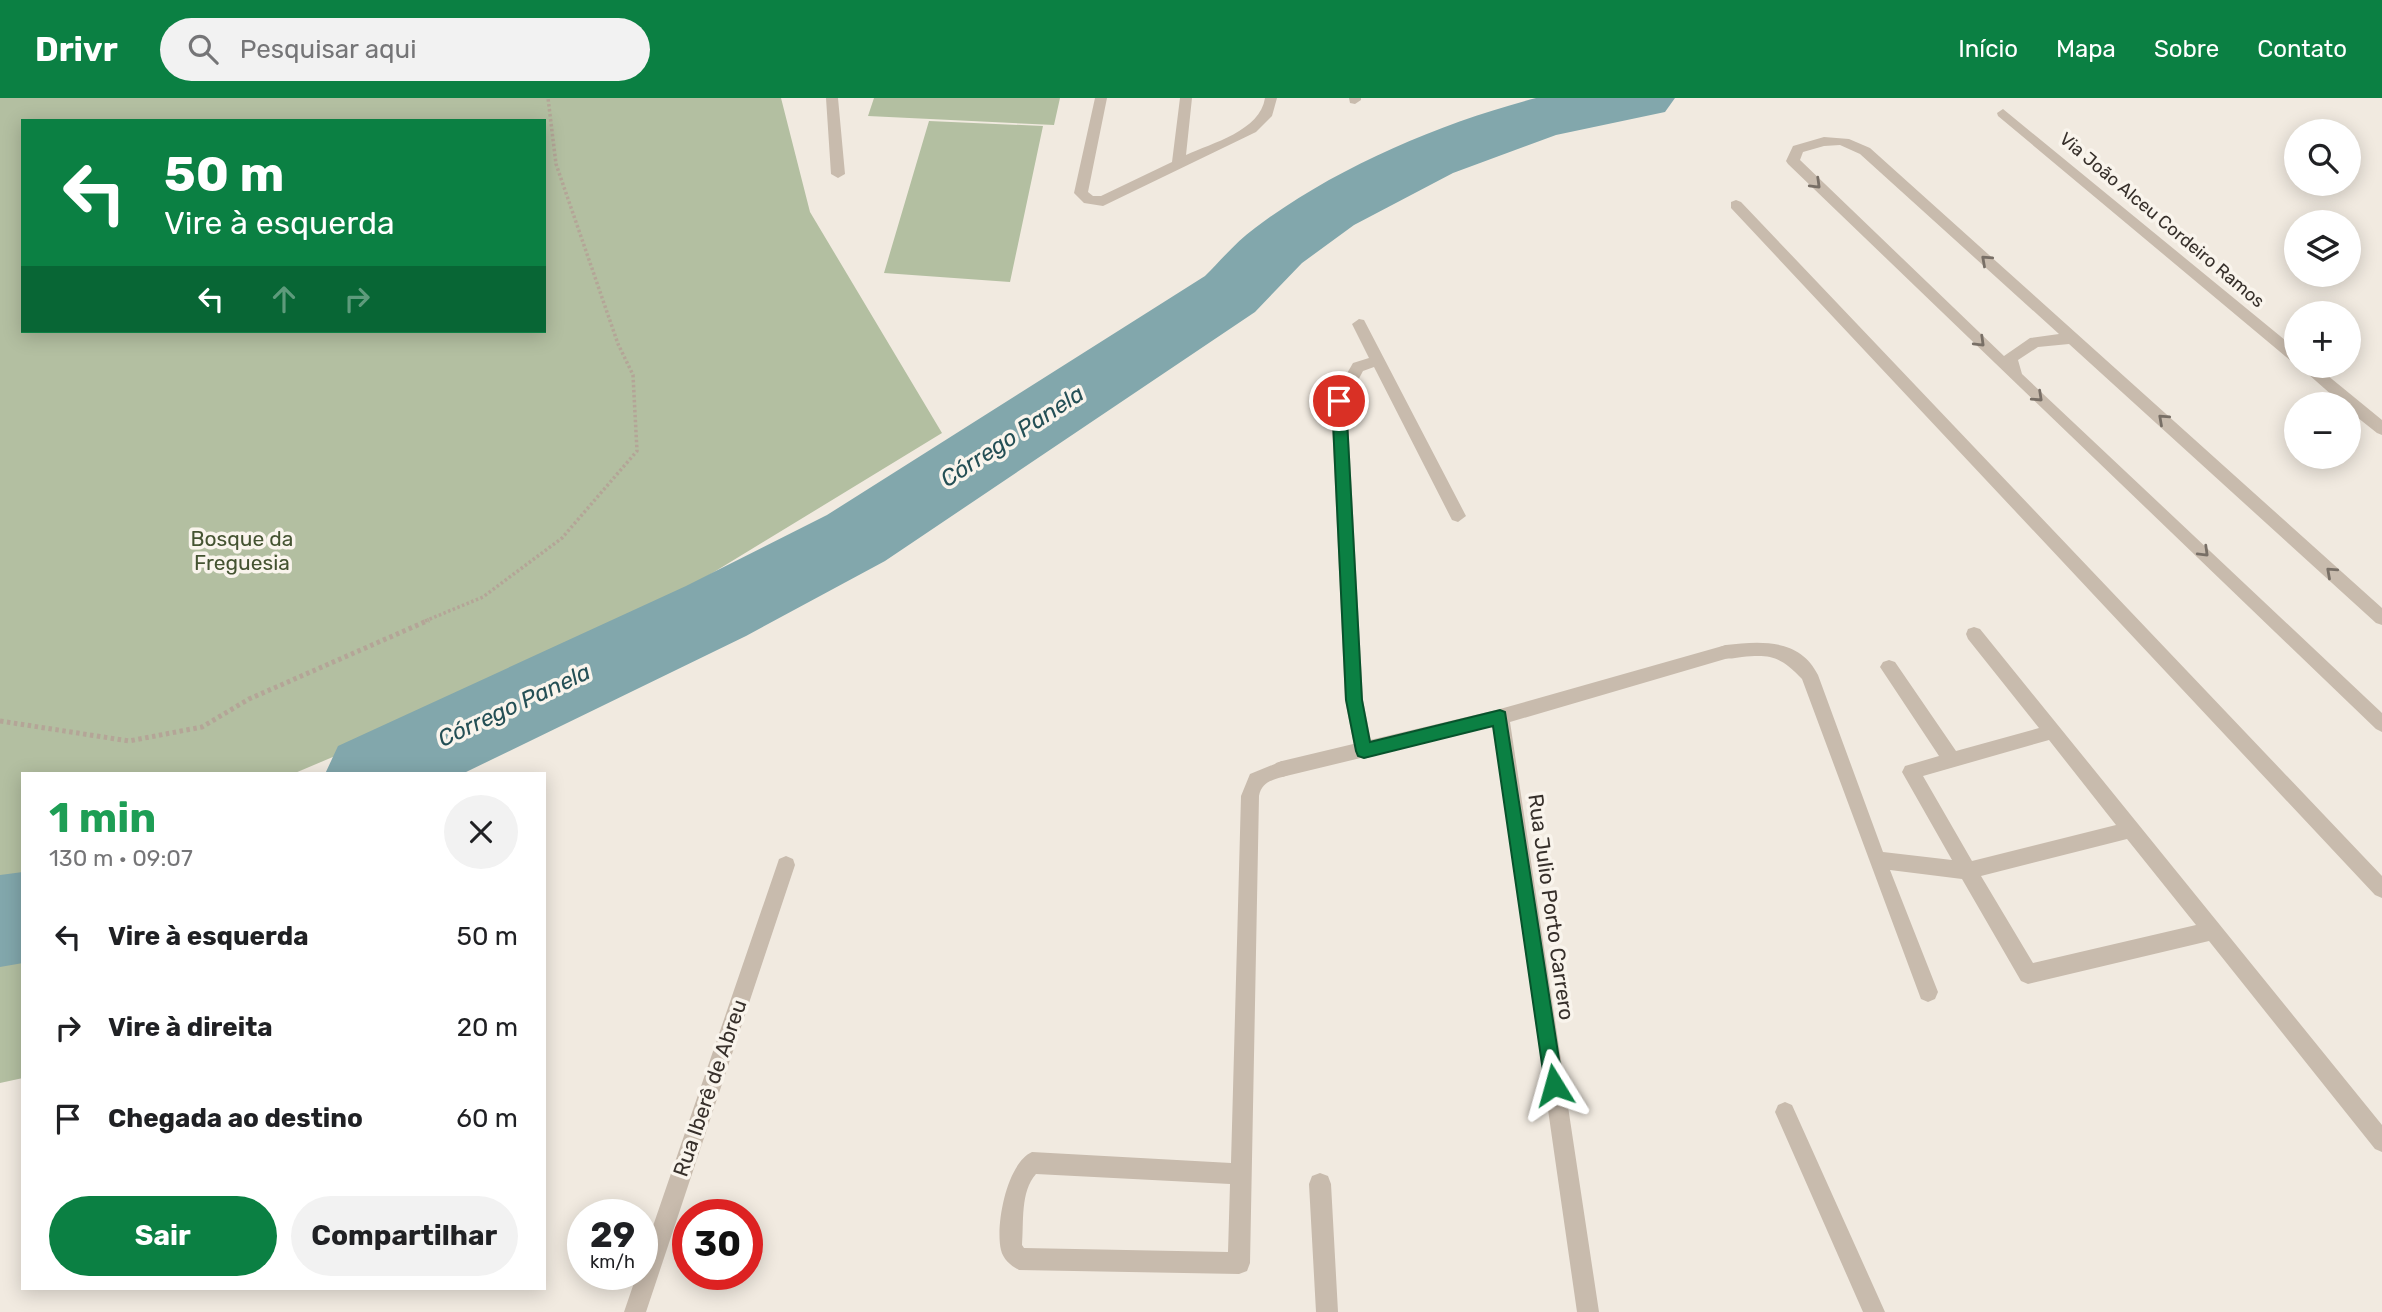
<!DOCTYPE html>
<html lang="pt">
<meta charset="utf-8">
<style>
:root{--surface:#fff;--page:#f2f2f2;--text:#202124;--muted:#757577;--accent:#0b8043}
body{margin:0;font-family:Rubik,sans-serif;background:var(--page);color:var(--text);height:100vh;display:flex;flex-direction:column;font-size:26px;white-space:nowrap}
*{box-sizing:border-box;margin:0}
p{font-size:23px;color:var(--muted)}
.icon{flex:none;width:38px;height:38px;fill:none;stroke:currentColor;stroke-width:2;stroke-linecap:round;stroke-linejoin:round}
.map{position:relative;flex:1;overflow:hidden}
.panel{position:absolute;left:21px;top:674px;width:525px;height:518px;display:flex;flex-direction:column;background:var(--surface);border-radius:0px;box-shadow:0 4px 18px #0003}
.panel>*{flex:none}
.banner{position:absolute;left:21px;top:21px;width:525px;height:214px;border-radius:0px;box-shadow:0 4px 18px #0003;background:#0b8043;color:#fff;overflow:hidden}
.tools{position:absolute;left:2284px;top:21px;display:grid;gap:14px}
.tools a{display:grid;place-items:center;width:77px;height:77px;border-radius:50%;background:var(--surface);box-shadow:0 4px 18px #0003;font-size:35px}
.speed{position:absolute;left:567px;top:1101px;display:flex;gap:14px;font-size:35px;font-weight:700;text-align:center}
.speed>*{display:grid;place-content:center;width:91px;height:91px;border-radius:50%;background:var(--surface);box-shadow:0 4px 18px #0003;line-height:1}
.speed small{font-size:18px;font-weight:400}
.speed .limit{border:10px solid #d22;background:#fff;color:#111}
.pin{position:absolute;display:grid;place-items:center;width:60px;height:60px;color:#fff;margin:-30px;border:4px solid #fff;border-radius:50%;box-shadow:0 2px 7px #0007}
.me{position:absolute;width:77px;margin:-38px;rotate:352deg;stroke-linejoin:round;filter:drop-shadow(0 0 5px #0008)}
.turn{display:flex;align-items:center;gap:24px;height:147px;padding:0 28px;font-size:32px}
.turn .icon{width:91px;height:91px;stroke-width:2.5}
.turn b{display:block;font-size:49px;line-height:60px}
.lanes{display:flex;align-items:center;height:66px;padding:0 28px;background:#0003;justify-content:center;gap:35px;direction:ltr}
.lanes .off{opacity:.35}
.round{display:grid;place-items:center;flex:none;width:74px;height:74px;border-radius:37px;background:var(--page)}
.summary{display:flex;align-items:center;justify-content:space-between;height:119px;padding:0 28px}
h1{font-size:42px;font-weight:700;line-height:52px;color:#1e9e55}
.button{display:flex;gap:14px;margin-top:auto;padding:14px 28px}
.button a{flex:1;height:80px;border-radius:42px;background:var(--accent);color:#fff;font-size:28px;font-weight:700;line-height:80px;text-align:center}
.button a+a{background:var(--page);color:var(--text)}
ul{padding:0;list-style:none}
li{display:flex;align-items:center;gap:21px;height:91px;padding:0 28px}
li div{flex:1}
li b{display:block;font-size:26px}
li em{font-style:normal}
header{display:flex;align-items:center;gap:42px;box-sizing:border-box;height:98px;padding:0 35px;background:var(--accent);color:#fff}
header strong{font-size:33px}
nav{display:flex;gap:38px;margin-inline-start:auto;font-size:24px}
.search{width:490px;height:63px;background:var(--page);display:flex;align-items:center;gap:18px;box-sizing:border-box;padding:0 24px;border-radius:38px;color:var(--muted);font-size:26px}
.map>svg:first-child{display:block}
.green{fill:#b3bfa1;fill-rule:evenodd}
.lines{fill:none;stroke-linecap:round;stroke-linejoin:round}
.river{fill:#82a7ac;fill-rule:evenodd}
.path-far1{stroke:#b4a597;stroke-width:3.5;stroke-dasharray:2.5 2.5;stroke-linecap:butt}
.path{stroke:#b4a597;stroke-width:5;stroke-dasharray:3.5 3.5;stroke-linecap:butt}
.lane{fill:#c8bbad;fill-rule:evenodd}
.street{fill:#c8bbad;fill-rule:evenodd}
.oneway{stroke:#786f66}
.route{fill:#0b8043;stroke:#07532c;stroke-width:2}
.labels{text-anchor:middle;stroke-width:7;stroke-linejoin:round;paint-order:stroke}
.far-street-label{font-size:18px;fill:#37302b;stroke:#f9f4ec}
.park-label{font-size:21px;fill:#445331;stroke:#f9f4ec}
.street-label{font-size:21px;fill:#37302b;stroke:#f9f4ec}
.water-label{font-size:23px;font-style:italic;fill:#244f55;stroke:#f9f4ec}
</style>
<header>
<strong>Drivr</strong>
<div class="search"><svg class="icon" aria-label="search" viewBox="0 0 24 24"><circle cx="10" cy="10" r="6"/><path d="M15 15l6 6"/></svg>Pesquisar aqui</div>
<nav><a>Início</a><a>Mapa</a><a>Sobre</a><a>Contato</a></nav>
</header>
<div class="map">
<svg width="2382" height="1214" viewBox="0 0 2382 1214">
<rect width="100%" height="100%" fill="#f1eae0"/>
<path class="green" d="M0 0H781L810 114 942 335 588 551 295 675 23 676V788L0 791ZM23 23H544V233H23Z
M874 0H1060L1054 27 868 18Z
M929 23 1043 28 1010 184 884 175Z
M23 797V980L0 985V801Z"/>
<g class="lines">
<path class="river" d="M1536 0H1675L1665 14 1556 37 1453 75 1354 127 1302 165 1255 214 885 463 746 538 462 676H325L338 648 686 488 827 417 1205 178C1221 162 1237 143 1255 130 1334 70 1440 25 1536 0Z
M23 774V865L0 869V777Z"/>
<path class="path-far1" d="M425 523 483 499 562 440 637 353 633 277 618 246 556 66 548 0"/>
<path class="path" d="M0 623 129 643 202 629 249 601 429 522"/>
<path class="lane" d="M826 0H838L845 76 838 80 831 76Z
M1095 0H1107L1088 94 1093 98H1101L1172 64 1180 0H1192L1186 57C1212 45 1260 33 1265 0H1277L1272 18 1256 34 1103 108 1084 105 1074 95Z
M1349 0H1361V2L1355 6 1350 5Z
M1359 221 1364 222 1466 418 1458 424 1452 422 1374 269 1363 273 1347 303 1363 602 1373 653 1370 659 1364 661 1358 659 1355 653 1345 602 1331 303 1353 265 1369 260 1352 226Z
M1974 529 1980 531 2382 1027V1054L2375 1051 2209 843 2028 886 2021 883 1962 781 1890 772 1938 894 1935 901 1928 904 1921 901 1802 581C1781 559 1772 556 1742 559 1734 560 1728 562 1720 559L1717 554 1720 549 1726 547C1760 543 1800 540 1818 577L1883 754 1952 762 1902 674 1905 668 1939 658 1880 569 1883 564 1889 562 1895 564 1956 653 2039 630 1968 541 1966 536 1968 531ZM2049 642 2116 727 1972 763 1923 678ZM2127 741 2196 827 2033 865 1981 778Z
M1282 663 1288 665 1291 671 1288 677C1275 682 1262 682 1259 698L1250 1165 1247 1173 1239 1176 1019 1172C1011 1168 1003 1161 1001 1152 995 1127 1007 1065 1032 1054L1231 1065 1241 698 1250 676ZM1036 1076 1230 1086 1228 1154 1024 1150 1022 1147C1024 1124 1020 1094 1036 1076Z
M1785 1004 1792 1007 1885 1214H1863L1775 1014 1778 1007Z
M1320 1075 1328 1078 1331 1086 1338 1214H1316L1309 1086 1312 1078Z"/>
<path class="street" d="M2003 11 2296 251V264L2291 263 1998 18 1997 15Z
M1824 39 1849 41 1870 50 2382 510V527L2376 525 2069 246 2038 249 2018 262 2022 276 2382 615V634L2376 631 1788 66 1786 63 1793 48ZM1840 47 1860 56 2059 236 2030 240 2004 258 1800 62 1803 54 1824 48Z
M1736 102 1741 104 2382 778V800L2375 797 1731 110V104Z
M2299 268H2316L2382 322V337L2377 335 2348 312V306H2342Z
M1726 547 1732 549 1735 554 1732 559 1510 624 1599 1214H1577L1493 628 1282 679 1276 677 1273 671 1276 665 1282 663 1500 611Z
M786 758 793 761 795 767 646 1214H624L637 1176H642V1160L777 767 779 761Z"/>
</g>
<defs><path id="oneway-chevron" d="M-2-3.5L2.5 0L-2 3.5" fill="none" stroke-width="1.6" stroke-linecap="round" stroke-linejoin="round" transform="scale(1.75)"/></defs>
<g class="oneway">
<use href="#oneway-chevron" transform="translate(1816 86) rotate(44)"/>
<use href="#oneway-chevron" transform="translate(1986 162) rotate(-138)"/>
<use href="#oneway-chevron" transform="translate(1980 244) rotate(44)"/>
<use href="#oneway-chevron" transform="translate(2038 299) rotate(43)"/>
<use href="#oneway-chevron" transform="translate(2163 321) rotate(-138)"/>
<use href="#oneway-chevron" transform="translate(2204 454) rotate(44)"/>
<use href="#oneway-chevron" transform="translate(2331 474) rotate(-138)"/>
</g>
<path class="route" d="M1339 298 1346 303 1362 602 1370 644 1500 612 1505 614 1563 987 1561 994 1554 997 1548 994 1545 987 1493 628 1364 660 1358 658 1356 653 1346 602 1332 303Z"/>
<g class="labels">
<g class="far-street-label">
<text transform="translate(2162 122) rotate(40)" y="6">Via João Alceu Cordeiro Ramos</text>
</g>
<g class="park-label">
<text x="242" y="448">Bosque da<tspan x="242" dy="24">Freguesia</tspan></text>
</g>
<g class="street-label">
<text transform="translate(1551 809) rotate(82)" y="7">Rua Julio Porto Carrero</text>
<text transform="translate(710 990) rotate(-71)" y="7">Rua Iberê de Abreu</text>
</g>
<g class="water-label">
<text transform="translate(1012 338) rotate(-33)" y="8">Córrego Panela</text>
<text transform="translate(514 607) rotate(-25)" y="8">Córrego Panela</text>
</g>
</g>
</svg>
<div class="tools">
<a><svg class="icon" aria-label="search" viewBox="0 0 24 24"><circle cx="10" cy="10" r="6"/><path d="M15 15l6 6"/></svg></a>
<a><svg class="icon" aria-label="layers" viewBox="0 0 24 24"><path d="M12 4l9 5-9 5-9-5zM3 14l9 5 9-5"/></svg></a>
<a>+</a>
<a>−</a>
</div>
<div class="speed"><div>29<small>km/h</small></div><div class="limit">30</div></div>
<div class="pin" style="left:1339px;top:303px;background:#d93025"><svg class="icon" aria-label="arrive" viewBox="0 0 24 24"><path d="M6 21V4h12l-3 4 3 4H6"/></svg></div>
<svg class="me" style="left:1554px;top:987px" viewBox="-20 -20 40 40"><path d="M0-17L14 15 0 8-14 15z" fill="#0b8043" stroke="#fff" stroke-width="4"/></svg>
<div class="banner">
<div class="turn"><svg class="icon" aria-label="left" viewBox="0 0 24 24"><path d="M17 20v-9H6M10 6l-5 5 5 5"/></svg><div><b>50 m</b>Vire à esquerda</div></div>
<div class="lanes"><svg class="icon" aria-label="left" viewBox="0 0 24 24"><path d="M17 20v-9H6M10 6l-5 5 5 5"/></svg><svg class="icon off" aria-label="ahead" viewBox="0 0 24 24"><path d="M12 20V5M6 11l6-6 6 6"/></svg><svg class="icon off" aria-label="right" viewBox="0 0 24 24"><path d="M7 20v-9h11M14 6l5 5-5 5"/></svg></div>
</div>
<section class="panel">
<div class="summary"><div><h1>1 min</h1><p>130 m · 09:07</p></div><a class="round"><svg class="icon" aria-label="close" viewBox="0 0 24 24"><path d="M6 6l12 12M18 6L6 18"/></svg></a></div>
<ul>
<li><svg class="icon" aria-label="left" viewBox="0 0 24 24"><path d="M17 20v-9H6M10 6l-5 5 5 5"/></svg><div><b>Vire à esquerda</b></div><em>50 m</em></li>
<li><svg class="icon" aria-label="right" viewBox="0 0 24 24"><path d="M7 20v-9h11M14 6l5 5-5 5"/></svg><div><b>Vire à direita</b></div><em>20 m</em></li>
<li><svg class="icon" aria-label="arrive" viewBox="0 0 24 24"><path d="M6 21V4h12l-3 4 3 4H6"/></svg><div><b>Chegada ao destino</b></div><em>60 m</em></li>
</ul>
<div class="button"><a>Sair</a><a>Compartilhar</a></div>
</section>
</div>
